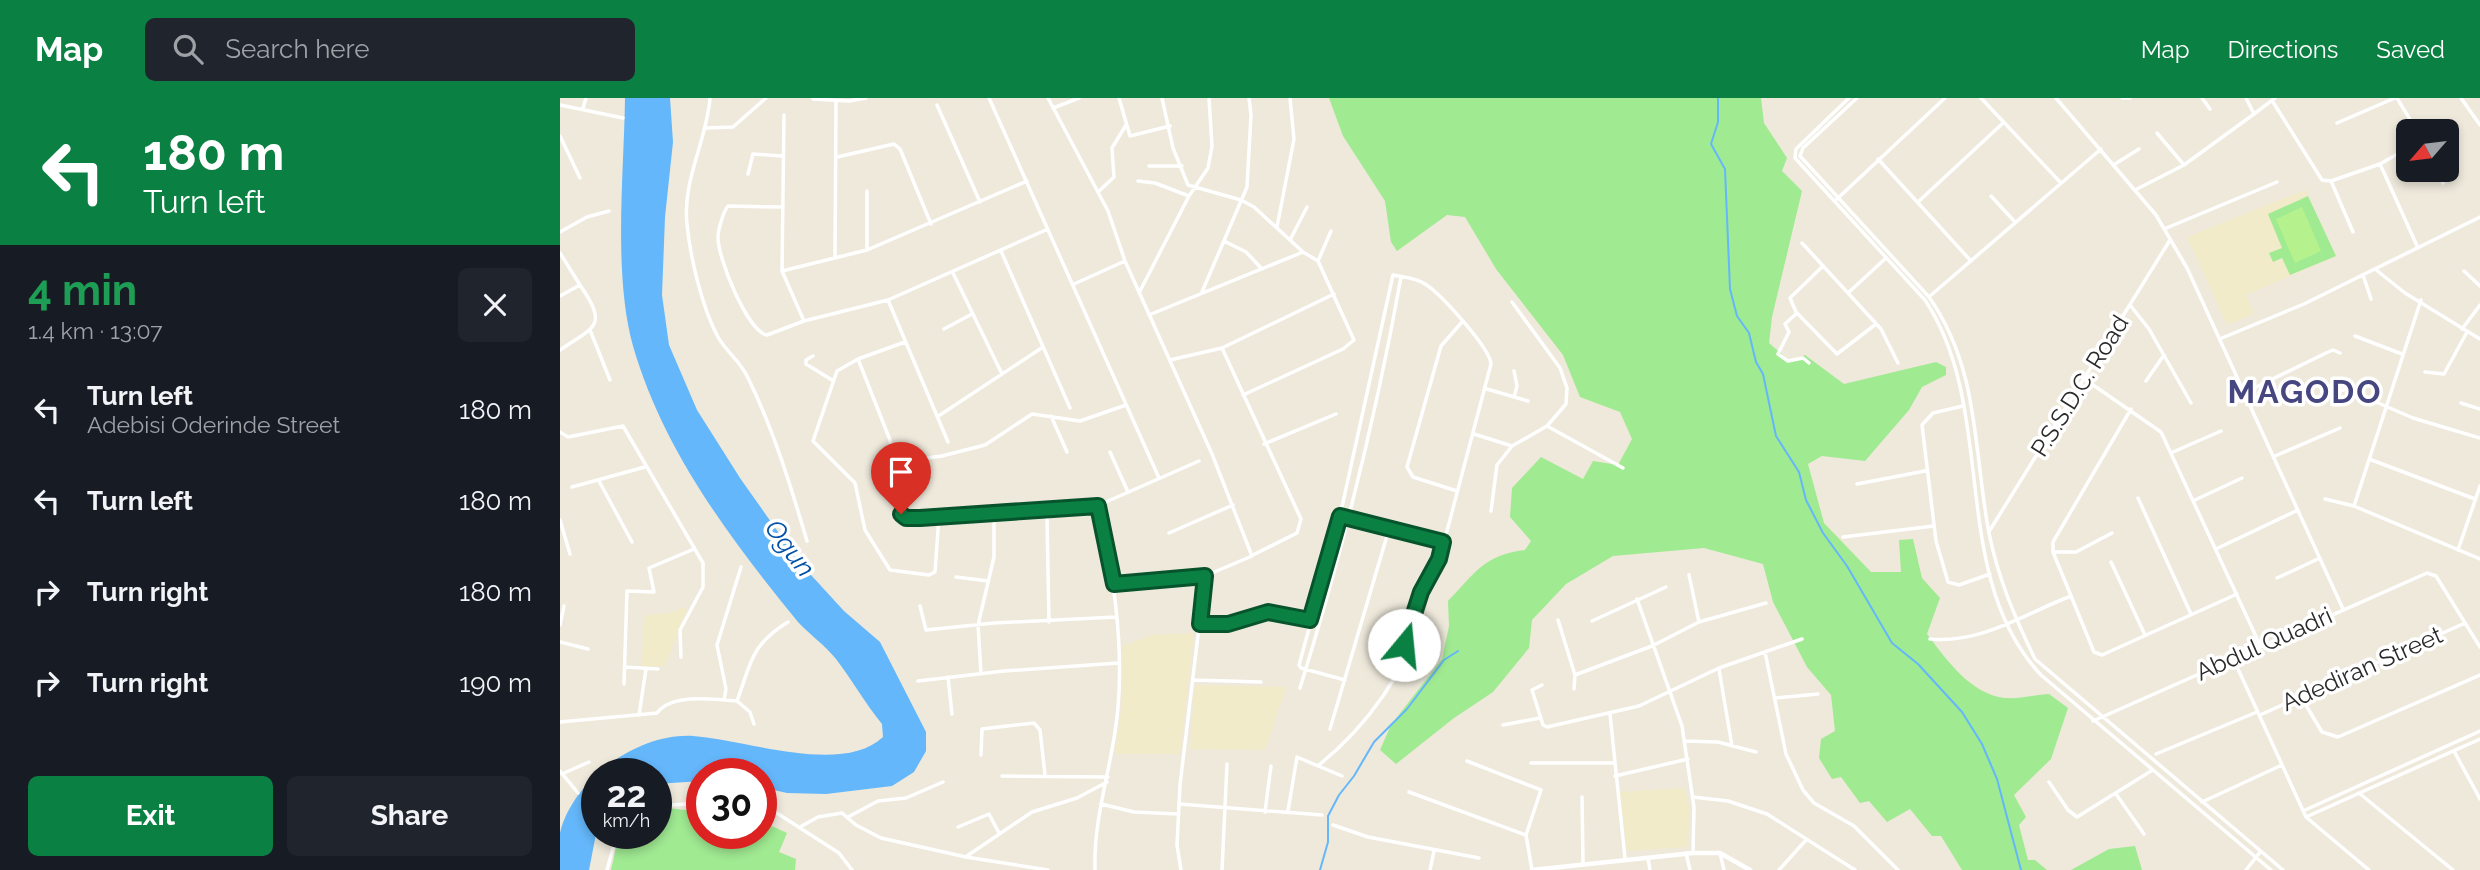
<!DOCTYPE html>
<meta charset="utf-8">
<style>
:root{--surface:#171b24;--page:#20242c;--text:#f1f3f6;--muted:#9ea1a6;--accent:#0b8043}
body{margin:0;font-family:Raleway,sans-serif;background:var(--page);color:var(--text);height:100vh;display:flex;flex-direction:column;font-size:26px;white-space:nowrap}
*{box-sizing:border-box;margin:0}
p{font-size:23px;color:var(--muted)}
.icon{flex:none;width:38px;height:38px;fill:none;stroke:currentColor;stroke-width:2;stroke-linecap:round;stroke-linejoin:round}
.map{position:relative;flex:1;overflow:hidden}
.drawer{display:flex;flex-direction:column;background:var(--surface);width:560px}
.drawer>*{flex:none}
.hud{background:#0b8043;color:#fff;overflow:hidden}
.needle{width:46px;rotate:242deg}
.fabs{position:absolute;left:1836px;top:21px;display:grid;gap:14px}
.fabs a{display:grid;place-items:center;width:63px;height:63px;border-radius:10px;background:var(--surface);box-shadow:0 4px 10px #0003;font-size:35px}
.speed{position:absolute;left:21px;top:660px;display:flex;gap:14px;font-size:35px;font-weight:700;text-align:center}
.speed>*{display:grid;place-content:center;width:91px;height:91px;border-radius:50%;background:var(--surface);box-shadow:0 4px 10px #0003;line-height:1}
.speed small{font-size:18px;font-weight:400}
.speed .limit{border:10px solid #d22;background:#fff;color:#111}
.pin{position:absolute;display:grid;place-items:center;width:60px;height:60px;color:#fff;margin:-72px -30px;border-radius:50% 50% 50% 0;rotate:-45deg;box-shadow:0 0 7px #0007}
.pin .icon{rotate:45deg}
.me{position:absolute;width:77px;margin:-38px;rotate:17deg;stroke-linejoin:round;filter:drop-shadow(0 0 5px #0008)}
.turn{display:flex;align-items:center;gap:24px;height:147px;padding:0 28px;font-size:32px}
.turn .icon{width:91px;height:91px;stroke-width:2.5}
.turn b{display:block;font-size:49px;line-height:60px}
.round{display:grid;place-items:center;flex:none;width:74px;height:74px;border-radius:10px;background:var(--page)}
.overview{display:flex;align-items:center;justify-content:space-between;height:119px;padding:0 28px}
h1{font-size:42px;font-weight:700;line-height:52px;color:#1e9e55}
.button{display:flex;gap:14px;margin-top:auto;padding:14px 28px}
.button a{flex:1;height:80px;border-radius:10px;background:var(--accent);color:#fff;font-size:28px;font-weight:700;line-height:80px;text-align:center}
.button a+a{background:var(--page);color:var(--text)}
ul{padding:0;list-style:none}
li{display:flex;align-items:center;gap:21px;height:91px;padding:0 28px}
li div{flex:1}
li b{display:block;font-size:26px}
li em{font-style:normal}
header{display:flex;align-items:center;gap:42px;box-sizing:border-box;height:98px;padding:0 35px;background:var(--accent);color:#fff}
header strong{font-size:33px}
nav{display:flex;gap:38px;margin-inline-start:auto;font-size:24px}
.search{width:490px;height:63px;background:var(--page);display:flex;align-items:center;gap:18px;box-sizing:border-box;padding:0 24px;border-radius:10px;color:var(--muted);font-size:26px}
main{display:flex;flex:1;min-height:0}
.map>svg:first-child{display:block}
.education{fill:#f1ebc9}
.green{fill:#a0ea92}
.pitch{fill:#b5f28d}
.water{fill:#64b7fa}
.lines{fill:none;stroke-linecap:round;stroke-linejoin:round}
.stream{stroke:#64b7fa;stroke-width:2}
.minor{stroke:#fff;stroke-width:3.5}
.tertiary{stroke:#fff;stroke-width:4.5}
.route-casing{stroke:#07532c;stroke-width:18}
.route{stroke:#0b8043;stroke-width:12}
.labels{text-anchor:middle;stroke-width:7;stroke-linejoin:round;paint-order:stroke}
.street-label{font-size:24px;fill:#2a2a2a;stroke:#fff}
.water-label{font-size:26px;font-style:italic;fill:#0051a8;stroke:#fff}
.district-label{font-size:32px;font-weight:bold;letter-spacing:2px;fill:#464680;stroke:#fff}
</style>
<header>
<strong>Map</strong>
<div class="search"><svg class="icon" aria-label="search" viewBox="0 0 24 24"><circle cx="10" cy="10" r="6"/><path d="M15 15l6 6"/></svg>Search here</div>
<nav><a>Map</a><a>Directions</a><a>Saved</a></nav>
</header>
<main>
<section class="drawer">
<div class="hud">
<div class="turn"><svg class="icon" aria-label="left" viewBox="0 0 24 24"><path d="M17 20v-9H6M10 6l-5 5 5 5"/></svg><div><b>180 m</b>Turn left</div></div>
</div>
<div class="overview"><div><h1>4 min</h1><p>1.4 km · 13:07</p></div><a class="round"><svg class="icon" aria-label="close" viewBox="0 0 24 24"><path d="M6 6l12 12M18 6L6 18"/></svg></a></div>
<ul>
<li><svg class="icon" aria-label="left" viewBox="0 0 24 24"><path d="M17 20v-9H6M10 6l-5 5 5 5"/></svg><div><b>Turn left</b><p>Adebisi Oderinde Street</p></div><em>180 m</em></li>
<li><svg class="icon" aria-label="left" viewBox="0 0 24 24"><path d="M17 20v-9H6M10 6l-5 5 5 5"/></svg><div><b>Turn left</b></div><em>180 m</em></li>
<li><svg class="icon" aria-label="right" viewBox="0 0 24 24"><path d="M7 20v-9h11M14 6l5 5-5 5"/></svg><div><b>Turn right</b></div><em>180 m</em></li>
<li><svg class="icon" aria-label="right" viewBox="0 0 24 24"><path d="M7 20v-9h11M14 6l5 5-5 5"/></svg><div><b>Turn right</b></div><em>190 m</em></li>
</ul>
<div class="button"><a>Exit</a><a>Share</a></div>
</section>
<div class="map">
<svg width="1920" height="772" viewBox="0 0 1920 772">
<rect width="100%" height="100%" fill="#eee9db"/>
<path class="education" d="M1745 92 1776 158 1686 197 1694 216 1667 227 1627 139Z
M121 509 127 511 105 568 81 569 85 517 115 514Z
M634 535 620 656H555L562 605 561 549 591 537Z
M635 587 726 589 705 652 630 651Z
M1124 690 1130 712 1127 749 1067 753 1060 694Z"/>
<path class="green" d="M769 0H1201L1204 25 1227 60 1222 73 1242 93 1212 219 1209 245 1231 264 1245 257 1284 286 1376 264 1386 269V277L1362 289 1349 312 1305 363 1262 358 1248 366 1264 425 1311 474H1341L1339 442 1353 441 1362 480 1380 500 1367 536C1387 562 1410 596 1445 600 1459 601 1475 597 1489 596L1508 610 1491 661 1454 697 1466 719 1459 727 1468 762H1475L1487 772H1402L1381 738H1372L1350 711 1327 724 1309 703 1300 705 1281 679 1272 681 1259 660 1261 641 1275 633 1271 597 1247 569 1213 504 1203 466 1144 450 1053 458 1006 486 972 522 969 550 933 594 894 620 836 666 820 652 831 627 882 561 889 528 888 503C916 474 924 457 965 452L971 443 950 419 952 390 981 359 1023 381 1033 363 1058 367 1072 341 1060 314 1020 299 1003 257 936 171 905 119 887 117 837 153 831 144 825 103 783 38Z
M1748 98 1776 158 1730 177 1722 160 1713 164 1709 155 1722 150 1708 116Z
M100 709 142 714V735H201V723L227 735 219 754 236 761 235 772H51L57 745 65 735H96V710Z
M1575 748 1582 772H1511L1549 751Z"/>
<path class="pitch" d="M1742 109 1761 153 1735 165 1716 121Z"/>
<path class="water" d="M65 0H110L113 44 105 119 102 197 109 247 137 312 180 380 240 465 284 513 320 544 366 634V653L354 674 332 688 266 696 227 695 201 689V676H142V683L96 686V676H37V731L29 772H0C0 760 0 746 0 735 13 681 78 635 133 638 183 641 282 678 323 639L322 626C305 605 292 582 276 561 265 547 250 537 238 524 171 442 103 352 73 248 53 176 64 76 65 0Z"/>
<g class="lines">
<path class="stream" d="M1158 0V24L1151 46 1165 71 1170 191 1177 218 1189 235 1196 264 1203 276 1216 338 1239 374 1246 402 1263 435 1287 468 1332 545 1358 566 1402 614 1422 646 1437 681 1461 772
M760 772 768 744V718L779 697 794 678 814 644 847 611 884 562 898 553"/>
<path class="minor" d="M150 0C147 42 122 83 127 126 130 158 142 210 158 239 167 255 181 263 189 282 214 333 231 389 247 443
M429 0 599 380
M488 0 548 113 565 163 652 356 692 458 645 478 554 486
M559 0 570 38 610 28
M602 0 613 50 628 87 681 102 694 109 743 154
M1289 0 1236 51 1235 60 1365 202C1439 313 1387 477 1481 577L1711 772
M1297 0 1243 50 1240 58 1369 199C1420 272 1413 351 1429 435 1438 480 1455 520 1475 561L1723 772
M1421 0 1501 85
M1496 0 1596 117 1627 170 1783 511
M1562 0H1570
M1642 0 1650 11
M1837 0 1857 33
M1901 0 1920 27
M253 1 289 3 306 0
M1713 4 1762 82 1771 83
M0 7 63 20
M377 7 420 104
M23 10 26 0
M493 10 519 0
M1694 16 1715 0
M224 17 222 173 244 223
M1777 25 1835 0
M147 30 173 29 206 0
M1597 35 1624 67
M0 38 20 80
M1886 52 1891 50
M277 59 334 46 340 51 371 126
M1318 61 1411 163
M1555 66 1579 51
M1820 66 1858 150
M589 68H622
M1877 72 1883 85
M188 76 193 56 222 58
M578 83 595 85 629 98
M1771 83 1820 66 1848 50
M1771 83 1793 134
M1575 92 1624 67 1694 16 1686 0
M307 93V152
M538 94 554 79 552 50 566 27
M1431 98 1455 124
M1277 101 1385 0
M1358 104 1443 25
M222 109 168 108C163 114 158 132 158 140 158 160 187 233 207 237L244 223 328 202 488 131
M717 129 734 41 730 0
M1604 131 1717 84
M0 134 27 119 49 113
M730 142 747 109
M664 143 686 154 702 171
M1242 145 1321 231 1338 265
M441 153 510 310
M0 155 20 187 0 198
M275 160 276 2
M758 163 771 133
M1263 168 1230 200 1236 214 1277 256 1316 226
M1815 171 1845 195 1920 241
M222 173 307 152 467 83
M1904 173 1920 188
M393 175 442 276
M1803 177 1811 201
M514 186 565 163
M642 194 687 89 691 17 689 0
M579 195 629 98 648 70 652 48 649 0
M1288 195 1326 160
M1370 198 1541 51
M328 202 388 344
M1570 207 1589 231 1631 305
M1237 215 1225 226 1229 234 1218 256 1228 263 1243 260 1249 265
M589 217 743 154 758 163 794 242 783 251 683 297
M384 231 412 216
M1902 231 1920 207
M30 232 50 282
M1795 238 1842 256
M1662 240 1744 206 1920 119
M345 244 298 261 277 273 253 343 295 385 305 432 330 472 369 477 375 474 379 418
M662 250 741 421 737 435 693 457
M0 252C36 228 48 228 20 187
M253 258 246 262V266L272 282
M298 261 330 342 338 410 346 420 539 407 639 363
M610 262 662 250 774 196
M1865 274 1884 276 1907 234
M1523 280 1601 334 1700 547
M1586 283 1604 257
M927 291 968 303
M1686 294 1766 255 1773 252 1780 255
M954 299 957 288 954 273
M1761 299 1786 291 1853 320 1920 340
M1901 305 1920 311
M1403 308 1373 315 1362 327 1376 443 1388 484 1399 487 1430 476
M1571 311 1493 444V454L1534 554 1542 557 1677 496
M380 317 483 249
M491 318 507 354
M987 328 1063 370
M0 334 8 339 63 328 143 465V489L120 532 121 559
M914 336 952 348
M704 346 776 316
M550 354 568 394
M1613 354 1661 333
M1715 358 1780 330
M1809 361 1915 401
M334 364 382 358 425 347 472 316 520 323 566 307
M39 383 72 444
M1297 386 1365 373
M12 389 85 369
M897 393 853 379 847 369 881 248 902 224
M1578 400 1631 516
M1765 401 1794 408 1920 461
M1635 402 1682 380
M1794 408 1861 202
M931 413 937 367 952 348 987 328 1006 306 1007 290 1000 270 952 204
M780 418 883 444
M487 421 489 524
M0 422 10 456
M1430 432 1610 142
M609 435 673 407
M1283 439 1374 428
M1656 451 1738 412
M1898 452 1920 388
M1493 454H1516L1552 435
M1551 464 1585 537
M1129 477 1139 524
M396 479 428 483
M1717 480 1760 460
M1077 501 1122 628 1134 709 1133 755
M360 508 366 532 434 525 556 519
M998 522 1015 577 1014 591
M1032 523 1106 489
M640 526H669L708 514 759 524
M0 527 4 508
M1370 541C1421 546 1464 516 1511 498
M0 544 28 551
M1205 554 1226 656 1243 692 1254 705 1294 728 1338 772
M1673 560 1746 719 1809 772
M65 569 98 571
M1159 571 1172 648
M421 575 418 527 434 459V425
M1015 577 1092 548 1139 524 1206 505
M388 579 392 616
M633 582 701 584
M785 582 741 570 739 567 780 418 833 177C843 179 857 180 865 186 880 195 930 250 931 266L882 452 861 493 843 549 831 546 822 563
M358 583 444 573 558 565
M64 586 67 493 94 494 89 470 134 451
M982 587 972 592 983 627 987 629 1079 608 1159 570 1242 541
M740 590C782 455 816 319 841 179
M1741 599 1762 634 1778 639 1920 577
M1215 600 1258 596
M164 602 166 591 157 547 181 469
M177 603 190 614 194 626
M1050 616 1065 760
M79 617 86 571
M1700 617 1905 525
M1533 623 1867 475 1876 478 1920 549
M0 624 97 615C112 595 154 601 177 603 191 566 190 547 228 524
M943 627 980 620
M770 631 829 431
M1125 643 1158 644 1196 654
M1894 653 1920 701
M1596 656 1697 614
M421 657 422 631 474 625 480 632 485 677
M907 663 981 692 966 737 972 772
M971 665H1053
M760 666C785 646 805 624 823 598 839 574 842 562 867 544
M0 673 18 695
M2 676 29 664
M442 678 548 679
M1055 678 1128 661
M1489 684 1508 712 1517 719 1591 673
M849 694 966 737
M1799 695 1893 772
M1556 696 1584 736
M1022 699 1023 764
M1133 699 1168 703 1207 716 1295 772
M201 701 209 710 279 755 292 772
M1642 704 1722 667
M541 706 574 714 618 716
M619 706 762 717
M96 708 142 705
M728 713 737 659 782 678
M1743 713 1920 633
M705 714 711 668
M288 719 318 703 346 700 383 684
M1746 719 1920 641
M773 727 808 739 919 760
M240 729 258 719 282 715 296 727 321 740 406 759 488 772
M398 729 429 716 439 735
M1126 755 1130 772
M1160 755 1164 772
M407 758 472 714 517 700 547 684
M1088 760 1090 772
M47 772 53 750 62 735
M535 772C533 716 554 664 558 609 564 541 552 473 539 407
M621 772 617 747 620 687 645 479
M662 772 667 666
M870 772 874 753
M1219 772 1246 742
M1686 772 1701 753"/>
<path class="tertiary" d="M972 772 1133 755H1160L1190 772"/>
</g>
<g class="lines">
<defs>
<path id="route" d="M341 416 346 420H360L538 408 554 486 645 478 640 526H668L708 514 750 522 780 418 883 444 879 461 861 494 844 547"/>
</defs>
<use href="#route" class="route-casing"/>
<use href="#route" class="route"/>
</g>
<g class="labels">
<g class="street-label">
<text transform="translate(1520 288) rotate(-58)" y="8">P.S.S.D.C. Road</text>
<text transform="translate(1704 546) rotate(-24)" y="8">Abdul Quadri</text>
<text transform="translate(1802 571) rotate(-24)" y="8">Adediran Street</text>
</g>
<g class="water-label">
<text transform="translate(230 450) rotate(53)" y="9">Ogun</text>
</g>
<g class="district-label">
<text x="1745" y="305">MAGODO</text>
</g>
</g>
</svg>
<div class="fabs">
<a><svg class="needle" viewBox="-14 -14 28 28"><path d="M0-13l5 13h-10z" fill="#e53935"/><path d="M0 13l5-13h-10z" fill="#9ea1a6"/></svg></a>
</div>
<div class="speed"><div>22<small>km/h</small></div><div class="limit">30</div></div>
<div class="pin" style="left:341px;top:416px;background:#d93025"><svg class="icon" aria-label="arrive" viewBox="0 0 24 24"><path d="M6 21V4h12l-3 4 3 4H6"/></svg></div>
<svg class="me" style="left:844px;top:547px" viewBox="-20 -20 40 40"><circle r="19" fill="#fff"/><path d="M0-13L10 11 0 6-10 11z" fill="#0b8043"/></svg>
</div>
</main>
